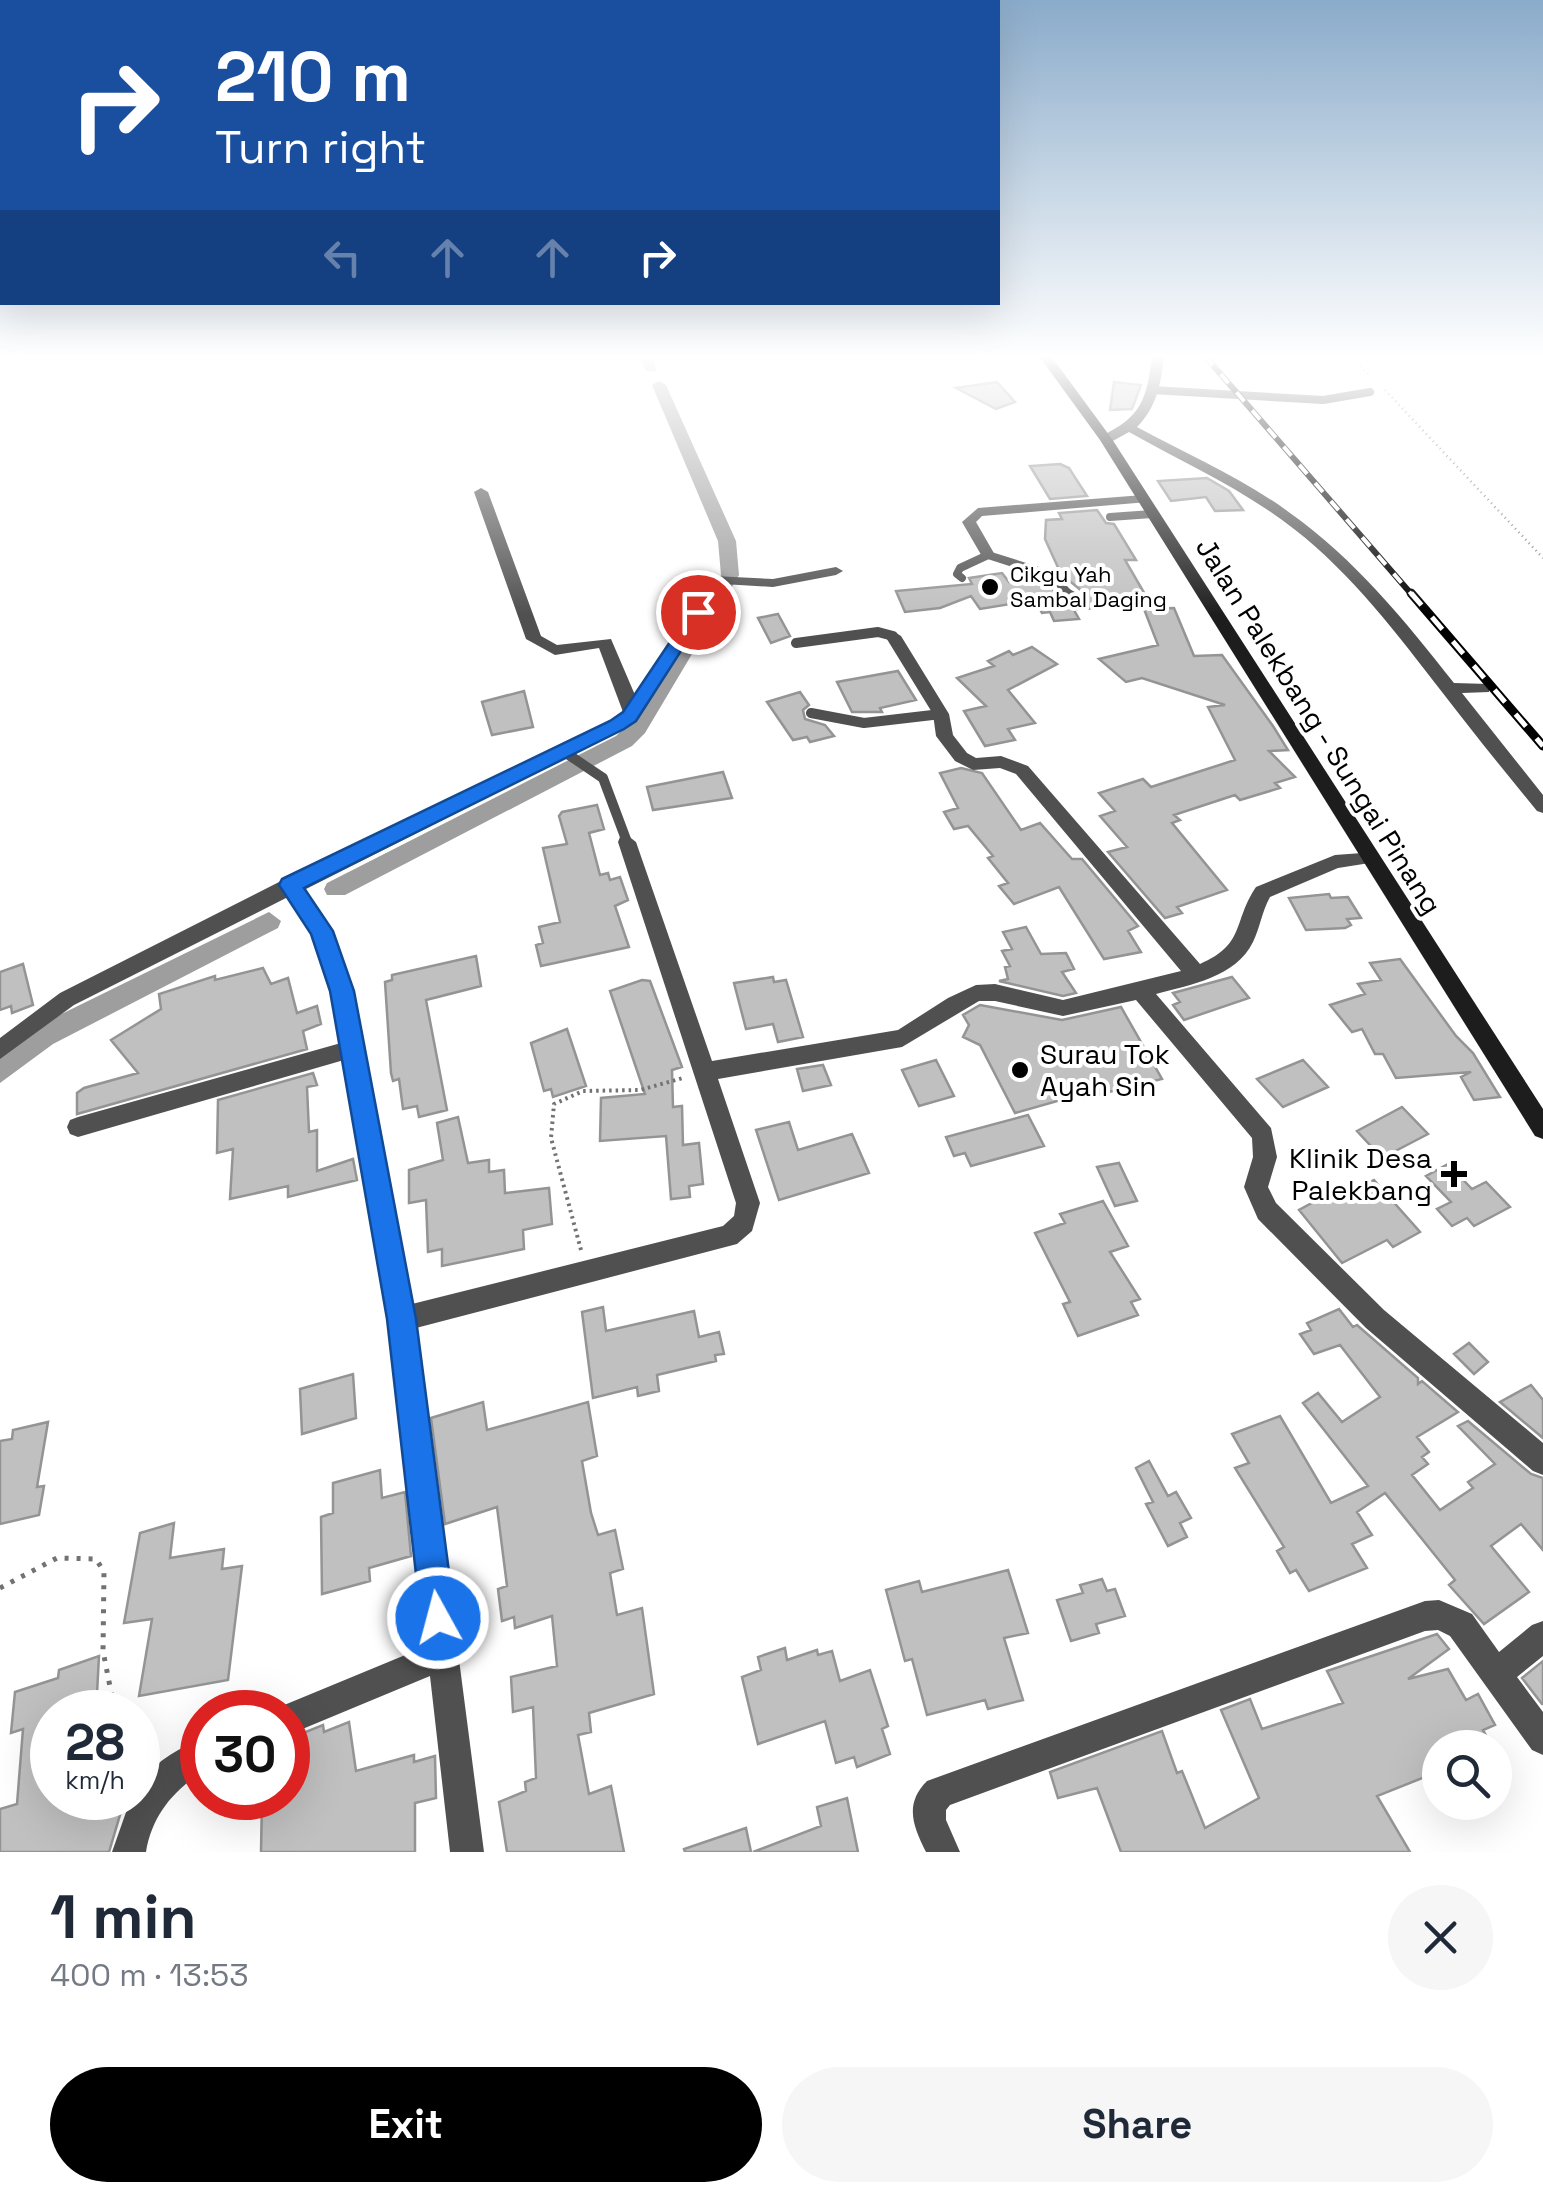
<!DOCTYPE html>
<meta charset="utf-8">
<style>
:root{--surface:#fff;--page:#f6f6f7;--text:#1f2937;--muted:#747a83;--accent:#000}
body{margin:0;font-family:"Space Grotesk",sans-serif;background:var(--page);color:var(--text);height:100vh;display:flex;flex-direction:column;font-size:38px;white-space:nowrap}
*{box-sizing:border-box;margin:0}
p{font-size:32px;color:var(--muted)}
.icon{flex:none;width:55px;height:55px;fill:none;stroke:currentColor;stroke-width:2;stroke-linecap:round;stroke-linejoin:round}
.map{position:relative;height:1852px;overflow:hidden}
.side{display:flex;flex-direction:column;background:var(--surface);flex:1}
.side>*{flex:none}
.banner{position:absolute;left:0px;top:0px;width:1000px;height:305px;box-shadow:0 10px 40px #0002;background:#1a4fa0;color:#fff;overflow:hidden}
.buttons{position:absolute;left:1422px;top:1730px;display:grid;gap:20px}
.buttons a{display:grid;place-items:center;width:90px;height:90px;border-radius:50%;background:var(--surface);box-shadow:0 10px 40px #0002;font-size:50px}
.speed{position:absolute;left:30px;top:1690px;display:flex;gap:20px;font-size:50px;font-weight:700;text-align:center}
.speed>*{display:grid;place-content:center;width:130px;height:130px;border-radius:50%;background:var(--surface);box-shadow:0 10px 40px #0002;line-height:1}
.speed small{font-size:25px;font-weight:400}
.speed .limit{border:15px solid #d22;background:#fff;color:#111}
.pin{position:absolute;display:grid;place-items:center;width:85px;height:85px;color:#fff;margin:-42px;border:5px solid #fff;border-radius:50%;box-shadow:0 2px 10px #0007}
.me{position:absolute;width:110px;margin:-55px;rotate:353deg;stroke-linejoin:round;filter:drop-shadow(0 0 8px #0008)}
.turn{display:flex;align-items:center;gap:35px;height:210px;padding:0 50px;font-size:45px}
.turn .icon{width:130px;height:130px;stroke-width:2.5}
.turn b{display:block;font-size:70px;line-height:85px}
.lanes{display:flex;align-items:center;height:95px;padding:0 50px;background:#0003;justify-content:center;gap:50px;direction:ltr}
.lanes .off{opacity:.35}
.round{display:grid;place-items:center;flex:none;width:105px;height:105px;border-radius:52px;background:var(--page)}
.headline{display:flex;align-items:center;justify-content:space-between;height:170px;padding:0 50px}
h1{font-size:60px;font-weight:700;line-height:75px}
.primary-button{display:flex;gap:20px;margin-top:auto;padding:20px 50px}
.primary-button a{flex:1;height:115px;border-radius:60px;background:var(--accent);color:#fff;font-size:40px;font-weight:700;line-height:115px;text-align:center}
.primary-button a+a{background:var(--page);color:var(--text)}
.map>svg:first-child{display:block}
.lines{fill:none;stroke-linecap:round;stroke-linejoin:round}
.canal{fill:#9e9e9e;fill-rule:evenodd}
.building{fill:#c0c0c0;stroke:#949494;stroke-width:2.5}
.path-far2{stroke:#727272;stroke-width:2.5;stroke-dasharray:1 4;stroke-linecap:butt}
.path-far1{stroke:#727272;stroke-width:4;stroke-dasharray:2.5 4;stroke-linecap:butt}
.path{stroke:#727272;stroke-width:5;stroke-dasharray:4 8;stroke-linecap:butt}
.lane-far1{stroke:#505050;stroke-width:8}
.lane{stroke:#505050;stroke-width:10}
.street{fill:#505050;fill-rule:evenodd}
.secondary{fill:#1d1d1d;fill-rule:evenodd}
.rail-far1-casing{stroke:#000;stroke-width:6}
.rail-casing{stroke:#000;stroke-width:9}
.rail-far1{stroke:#fff;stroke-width:4;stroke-dasharray:12;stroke-linecap:butt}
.rail{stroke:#fff;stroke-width:5;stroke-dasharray:16;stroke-linecap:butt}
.route{fill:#1a73e8;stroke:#114b97;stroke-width:2.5}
.poi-dot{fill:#000;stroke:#fff;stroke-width:4}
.labels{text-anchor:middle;stroke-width:8;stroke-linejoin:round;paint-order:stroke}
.far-poi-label{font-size:22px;fill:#000;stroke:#fff;text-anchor:start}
.street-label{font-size:28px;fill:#000;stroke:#fff}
.poi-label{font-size:28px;fill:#000;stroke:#fff;text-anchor:start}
</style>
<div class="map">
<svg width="1543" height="1852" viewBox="0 0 1543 1852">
<rect width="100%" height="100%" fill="#fff"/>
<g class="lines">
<path class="canal" d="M639 356H653L656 371H646Z
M659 381 666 385 736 541 739 575 645 733 632 746 345 895H327L324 889 327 883 616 736 629 723 721 575 718 541 652 385Z
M269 912 281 921 278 928 53 1044 0 1083V1055L33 1028Z"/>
</g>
<path class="building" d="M997 382 1015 402 996 409 956 388Z
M1114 382 1141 385 1132 409 1110 410Z
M1060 464 1069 468 1087 496 1050 499 1030 466Z
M1207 478 1229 491 1243 510 1215 511 1206 497 1171 501 1158 481Z
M1097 510 1106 523 1114 524 1136 560H1125L1150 603 1085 609 1088 596 1061 574 1045 539 1046 520 1062 519 1059 513Z
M1002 573 1009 582 1036 578 1047 582 1061 600 1078 609 1074 610 1079 619 1054 621 1050 612 1042 613 1036 602 1029 601 980 609 971 596 940 608 905 612 896 591 972 584 969 578Z
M1174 608 1194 656 1222 655 1273 726 1288 750 1269 751 1295 777 1275 783 1280 788 1240 800 1235 795 1174 815 1180 820 1172 823 1227 890 1177 907 1182 913 1165 918 1108 852 1127 847 1100 816 1115 811 1099 793 1143 779 1151 787 1235 760 1208 707 1225 705 1142 678 1126 682 1099 659 1158 645 1144 609Z
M778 614 790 636 771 643 758 618Z
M1032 647 1057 664 1008 690 1035 723 1008 729 1015 740 985 746 964 711 986 706 957 678 994 666 988 661 1009 651 1013 655Z
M898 671 916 700 880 708 882 712H852L837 682Z
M524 691 533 727 492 735 482 702Z
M800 692 809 705 803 710 805 719 825 725 834 736 810 742 807 737 793 740 767 702Z
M961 768 982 773 1021 830 1040 823 1072 859H1082L1138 926 1128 931 1141 952 1104 959 1059 887 1014 904 999 886 1008 883 988 858 993 856 968 826 954 829 944 812 958 808 940 773Z
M723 772 732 798 653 810 647 787Z
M597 805 604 829 589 833 600 875 608 873 610 880 620 877 628 900 615 906 629 947 541 966 536 945 543 943 539 927 560 922 543 848 567 844 559 816 562 812Z
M1329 894 1331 898 1348 897 1361 918 1347 919 1351 925 1345 928 1306 930 1289 898Z
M1026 927 1041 954 1066 953 1074 969 1062 972 1076 993 1063 996 999 981 1008 979 1005 967 1010 966 1002 951 1012 949 1003 932Z
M476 956 481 986 426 1000 447 1110 419 1117 417 1106 403 1109 399 1079 393 1081 391 1073 385 982 392 980V975Z
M1400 959 1456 1036 1473 1053 1500 1097 1474 1100 1461 1077 1471 1072 1396 1078 1383 1054H1375L1362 1029 1352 1032 1330 1005 1365 994 1358 984 1381 980 1370 963Z
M23 964 33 1005 12 1013 11 1006 0 1010V972Z
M263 968 271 984 288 978 297 1013 317 1006 321 1024 303 1031 307 1049 77 1114V1093L84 1088 138 1073 111 1040 161 1009 159 994 215 976V980Z
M773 977 774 982 786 980 803 1037 778 1042 773 1024 746 1029 734 983Z
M1232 977 1249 998 1184 1020 1173 1005 1180 1002 1173 993Z
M642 980 650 981 682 1067 672 1070 673 1107 682 1106 683 1145 699 1143 703 1184 689 1186 690 1197 671 1199 666 1136 600 1141 601 1098 645 1094 610 991Z
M980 1005 1062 1020 1121 1007 1162 1079 1084 1098 1082 1094 1015 1113 980 1045 963 1037 969 1025 963 1015Z
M567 1029 586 1086 553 1097 551 1089 544 1091 531 1043Z
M936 1060 954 1096 919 1106 902 1070Z
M1303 1060 1328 1087 1283 1107 1257 1079Z
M823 1065 831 1085 803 1091 797 1069Z
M313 1073 317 1085 307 1087 309 1132 317 1130V1171L353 1159 357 1180 288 1197V1186L230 1199 233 1149 217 1153 218 1100Z
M1402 1107 1428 1134 1382 1158 1357 1131Z
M1028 1115 1044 1146 971 1166 965 1153 954 1156 946 1137Z
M458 1117 468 1163 489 1160V1172L504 1170 505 1193 549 1188 552 1224 523 1230 524 1249 442 1266V1249L428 1252 426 1200 409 1203V1170L443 1160 437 1123Z
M789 1122 798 1150 852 1134 869 1173 779 1200 756 1130Z
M1119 1163 1137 1201 1115 1206 1097 1167Z
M1448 1164 1472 1189 1486 1182 1510 1207 1474 1226 1467 1218 1452 1226 1437 1209 1451 1202 1426 1176Z
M1374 1180 1420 1232 1393 1247 1387 1240 1342 1263 1299 1210 1321 1198 1325 1203Z
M1103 1201 1128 1246 1110 1252 1140 1299 1131 1302 1138 1315 1078 1336 1063 1304 1070 1302 1035 1233 1065 1223 1060 1214Z
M603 1307 606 1331 694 1311 699 1337 719 1332 724 1354 715 1355 716 1361 657 1375 659 1391 638 1396 637 1387 593 1398 582 1312Z
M1339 1309 1353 1327 1357 1325 1418 1378V1384L1422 1381 1458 1412 1417 1437 1429 1452 1422 1457 1428 1464 1412 1475 1440 1510 1473 1488 1468 1482 1495 1464 1458 1426 1468 1421 1531 1474 1543 1478V1550L1521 1524 1491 1546 1529 1592 1484 1624 1449 1585 1455 1580 1385 1493 1357 1512 1372 1535 1352 1544 1367 1568 1309 1591 1296 1570 1290 1573 1277 1551 1284 1547 1235 1468 1249 1463 1232 1434 1280 1416 1331 1503 1368 1486 1303 1403 1318 1393 1342 1422 1380 1397 1340 1345 1314 1354 1300 1334 1311 1330 1307 1323Z
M1469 1343 1488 1362 1474 1374 1454 1354Z
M353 1374 356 1418 302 1434 300 1389Z
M1531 1385 1543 1400V1438L1500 1402Z
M483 1402 487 1430 588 1402 597 1456 582 1461 591 1513 598 1535 615 1530 623 1569 610 1573 617 1615 642 1608 654 1694 589 1713 591 1732 578 1735 589 1794 611 1786 624 1852H507L499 1802 526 1791 525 1782 536 1778 533 1707 513 1712 511 1677 557 1666 552 1616 515 1628 514 1617 502 1621 498 1589 507 1586 497 1507 445 1524 431 1418Z
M48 1422 37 1487 44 1486 39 1515 0 1524V1441L12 1439 13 1430Z
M1149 1461 1168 1496 1176 1492 1191 1518 1180 1523 1187 1537 1168 1546 1146 1504 1153 1502 1136 1468Z
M380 1470 382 1498 405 1492 411 1556 369 1568 370 1581 322 1594 321 1517 333 1513V1483Z
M174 1523 170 1558 224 1549 222 1569 242 1566 228 1680 139 1696 152 1619 124 1623 140 1533Z
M1008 1570 1028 1633 1004 1638 1023 1700 988 1709 985 1700 927 1715 912 1659 905 1661 886 1590 919 1581 922 1592Z
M1102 1579 1107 1591 1115 1589 1125 1616 1096 1624 1099 1633 1071 1641 1057 1600 1083 1593 1080 1585Z
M1437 1634 1449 1649 1408 1679 1448 1669 1466 1700 1478 1694 1495 1725 1483 1730 1493 1748H1440V1771L1377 1796 1410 1852H1121L1097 1788 1058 1798 1050 1772 1162 1731 1177 1773 1182 1771 1205 1828 1259 1798 1221 1710 1250 1699 1262 1729 1343 1703 1327 1671Z
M785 1648 787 1660 817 1650 818 1655 832 1651 840 1681 870 1670 888 1726 882 1729 890 1754 857 1767 854 1757 836 1763 825 1721 758 1744 742 1677 761 1670 758 1657Z
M99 1656 96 1712H52V1798H125L109 1852H0V1809L17 1804 23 1729 11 1733 15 1692 58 1678 59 1670Z
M1543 1661V1704H1542L1522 1678Z
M349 1722 356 1771 414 1755V1762L435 1756 436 1798 415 1803V1852H261L262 1798H288V1739L323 1725 324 1732Z
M847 1798 858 1852H753L821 1826 817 1807Z
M746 1828 751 1852H685L684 1849Z"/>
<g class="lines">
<path class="path-far2" d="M1349 356 1371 376
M1385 390 1543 558"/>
<path class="path-far1" d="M581 1250 551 1138 554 1104 583 1091 640 1090 683 1078"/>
<path class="path" d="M0 1588 57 1558 96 1559 104 1572 103 1651 115 1712
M138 1752 147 1756"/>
<path class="lane-far1" d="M1152 390 1323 400 1370 392
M1110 517 1152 514
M962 578 957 574 960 568 988 555 1051 575 1071 596"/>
<path class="lane" d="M1066 593 1081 601
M796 643 878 632 893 636
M811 713 864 723 941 714
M563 751 603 778 627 842"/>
<path class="street" d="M1152 356H1164C1161 383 1157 407 1137 427 1188 455 1243 478 1290 513 1355 559 1405 621 1454 683L1489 684V692L1462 693 1543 795V813L1537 811C1505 772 1472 731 1442 692 1398 635 1352 574 1294 529 1243 489 1184 463 1129 432L1111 442H1101V436C1142 417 1147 398 1152 356Z
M481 488 488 492 541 636 557 645 611 639 635 695 714 576 773 579 836 567 843 571 836 575 773 587 723 584 639 715 623 729 304 890 332 931 352 991 412 1304 723 1226 734 1216 736 1203 618 842 620 837 627 835 636 842 712 1061 898 1030 948 998 976 985 995 984 1063 1000 1181 971 1016 774 1000 768 973 770 955 761 936 736 933 714 885 636 893 631 901 636 949 714 953 735 967 753 976 758 1001 756 1028 766 1200 964C1246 944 1232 923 1256 887L1335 855 1376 852 1378 857 1376 862 1338 868 1270 897C1262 911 1260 928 1253 942 1236 977 1190 985 1156 994L1271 1128 1277 1157 1268 1187 1276 1203 1384 1310 1543 1443V1475L1533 1471 1366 1328 1258 1219 1244 1187 1253 1157 1252 1138 1136 1000 1063 1016 995 1001H979L902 1047 718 1079 760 1203 752 1231 737 1244 416 1328 484 1852H450L430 1676 288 1735V1712H275L277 1708 427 1646 389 1319 344 1060 78 1137 70 1134 67 1127 70 1120 78 1117 341 1043 332 991 313 933 288 897 74 1005 0 1059V1038L60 993 283 880 611 721 623 712 599 648 555 655 526 639 474 492Z
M1143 495 1148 496V502L982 516 976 522 995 555 988 559 983 558 962 522 978 508Z
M1439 1600 1472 1614 1499 1652 1532 1625 1543 1621V1656L1517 1677 1543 1712V1755L1532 1750 1450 1636 1438 1630 1425 1631 950 1805 946 1810V1820L960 1852H926C913 1826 904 1804 927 1781L1425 1601Z
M202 1739V1772C172 1792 152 1816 146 1852H112L131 1798H138C138 1769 179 1748 202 1739Z"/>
<path class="secondary" d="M1039 356H1051L1112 439 1543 1109V1139L1535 1136 1100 440Z"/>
<defs>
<path id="rail-far1" d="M1205 356 1413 596"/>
<path id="rail" d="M1411 593 1543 746"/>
</defs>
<use href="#rail-far1" class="rail-far1-casing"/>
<use href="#rail" class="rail-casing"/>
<use href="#rail-far1" class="rail-far1"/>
<use href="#rail" class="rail"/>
</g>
<linearGradient id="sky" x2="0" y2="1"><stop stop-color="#8aabca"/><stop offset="0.58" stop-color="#fff"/><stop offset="1" stop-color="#fff" stop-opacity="0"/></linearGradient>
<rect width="1543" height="615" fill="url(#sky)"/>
<path class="route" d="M698 607 706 612 636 721 624 729 304 888 333 931 354 991 416 1319 455 1618 450 1630 438 1635 426 1630 421 1618 387 1319 330 991 311 934 279 885 282 879 610 721 623 712 692 609Z"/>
<g class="poi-dot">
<circle cx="990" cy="587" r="10"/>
<circle cx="1020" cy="1070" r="10"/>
<path d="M1449 1159h10v10h10v10h-10v10h-10v-10h-10v-10h10z"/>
</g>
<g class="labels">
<g class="far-poi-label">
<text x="1010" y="582">Cikgu Yah<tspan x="1010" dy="25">Sambal Daging</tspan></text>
</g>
<g class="street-label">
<text transform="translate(1319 726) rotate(58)" y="10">Jalan Palekbang - Sungai Pinang</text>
</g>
<g class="poi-label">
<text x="1040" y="1064">Surau Tok<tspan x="1040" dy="32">Ayah Sin</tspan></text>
<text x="1432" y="1168" text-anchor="end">Klinik Desa<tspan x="1432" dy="32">Palekbang</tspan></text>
</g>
</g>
</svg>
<div class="buttons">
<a><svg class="icon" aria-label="search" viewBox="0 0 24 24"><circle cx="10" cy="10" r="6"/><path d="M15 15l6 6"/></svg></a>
</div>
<div class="speed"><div>28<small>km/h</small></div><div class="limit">30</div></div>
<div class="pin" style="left:698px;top:612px;background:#d93025"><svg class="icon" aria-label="arrive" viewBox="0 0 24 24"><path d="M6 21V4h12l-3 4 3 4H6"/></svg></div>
<svg class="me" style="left:438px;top:1618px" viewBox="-20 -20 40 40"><circle r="17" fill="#1a73e8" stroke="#fff" stroke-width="3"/><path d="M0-11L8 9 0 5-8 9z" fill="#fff"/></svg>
<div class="banner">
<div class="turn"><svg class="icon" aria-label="right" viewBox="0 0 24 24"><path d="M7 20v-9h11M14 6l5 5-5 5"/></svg><div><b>210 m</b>Turn right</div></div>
<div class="lanes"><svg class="icon off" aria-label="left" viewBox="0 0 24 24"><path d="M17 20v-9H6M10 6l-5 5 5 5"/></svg><svg class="icon off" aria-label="ahead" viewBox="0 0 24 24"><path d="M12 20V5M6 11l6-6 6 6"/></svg><svg class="icon off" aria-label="ahead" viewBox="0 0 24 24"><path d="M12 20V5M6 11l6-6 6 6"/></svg><svg class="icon" aria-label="right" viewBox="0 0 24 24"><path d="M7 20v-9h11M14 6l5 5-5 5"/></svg></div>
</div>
</div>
<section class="side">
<div class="headline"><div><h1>1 min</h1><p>400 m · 13:53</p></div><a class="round"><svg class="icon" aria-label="close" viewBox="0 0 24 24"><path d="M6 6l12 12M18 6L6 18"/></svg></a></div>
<div class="primary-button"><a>Exit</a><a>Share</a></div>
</section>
